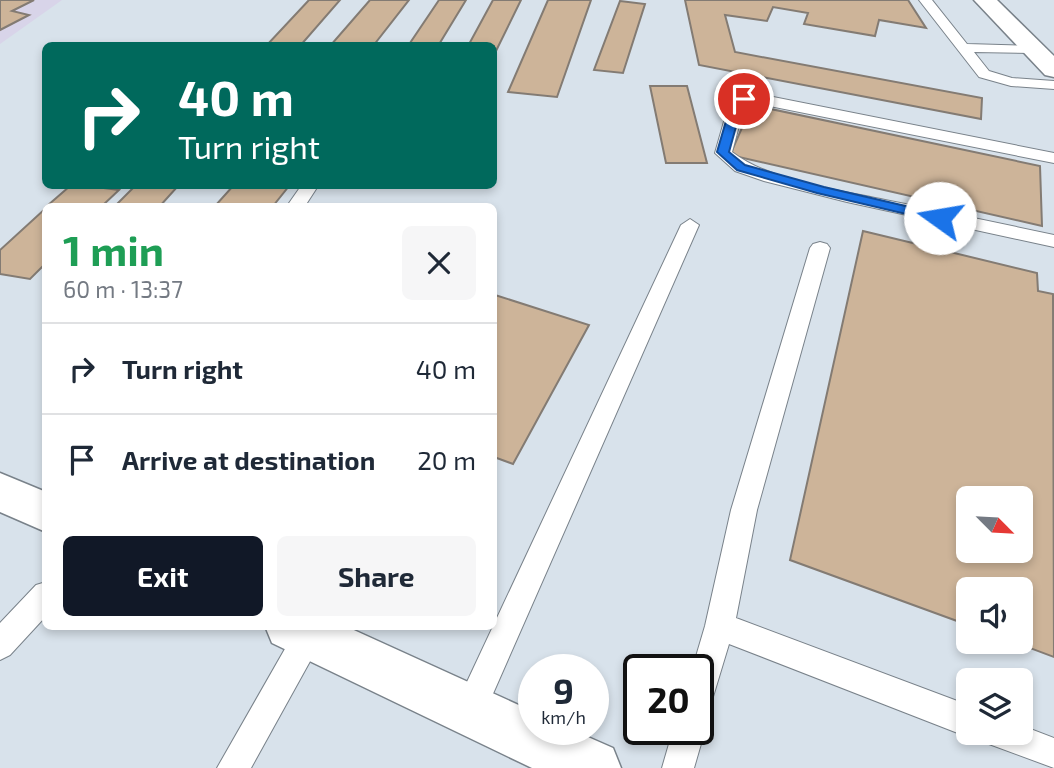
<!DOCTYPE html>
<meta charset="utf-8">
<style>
:root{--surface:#fff;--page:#f6f6f7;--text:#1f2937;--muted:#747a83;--line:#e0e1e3;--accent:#111827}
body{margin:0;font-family:"Exo 2",sans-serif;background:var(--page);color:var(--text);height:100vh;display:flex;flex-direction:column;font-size:26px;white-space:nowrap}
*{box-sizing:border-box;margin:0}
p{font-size:23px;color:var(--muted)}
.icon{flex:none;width:38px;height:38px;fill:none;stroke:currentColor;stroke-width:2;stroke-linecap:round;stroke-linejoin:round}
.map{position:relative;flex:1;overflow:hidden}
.side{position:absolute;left:42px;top:203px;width:455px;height:427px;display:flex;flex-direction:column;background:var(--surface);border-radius:10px;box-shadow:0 4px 10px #0003}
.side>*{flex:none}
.guide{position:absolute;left:42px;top:42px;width:455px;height:147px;border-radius:10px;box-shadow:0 4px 10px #0003;background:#00695c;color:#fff;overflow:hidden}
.needle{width:46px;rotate:114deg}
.buttons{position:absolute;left:956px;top:486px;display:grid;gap:14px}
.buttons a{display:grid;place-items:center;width:77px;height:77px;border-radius:10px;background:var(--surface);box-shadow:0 4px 10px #0003;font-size:35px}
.speed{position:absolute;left:518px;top:654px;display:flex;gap:14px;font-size:35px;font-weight:700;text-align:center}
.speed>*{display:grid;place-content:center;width:91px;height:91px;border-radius:50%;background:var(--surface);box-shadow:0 4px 10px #0003;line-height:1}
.speed small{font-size:18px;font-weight:400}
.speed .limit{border:4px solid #111;border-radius:10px;background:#fff;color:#111}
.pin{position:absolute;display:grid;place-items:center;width:60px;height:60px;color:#fff;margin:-30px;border:4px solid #fff;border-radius:50%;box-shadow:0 2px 7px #0007}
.me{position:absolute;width:77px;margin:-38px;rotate:283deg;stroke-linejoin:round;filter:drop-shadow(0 0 5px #0008)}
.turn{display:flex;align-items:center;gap:24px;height:147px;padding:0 21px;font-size:32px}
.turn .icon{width:91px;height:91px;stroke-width:2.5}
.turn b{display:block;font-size:49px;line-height:60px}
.round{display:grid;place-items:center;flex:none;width:74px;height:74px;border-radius:10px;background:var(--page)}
.summary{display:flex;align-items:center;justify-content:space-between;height:119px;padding:0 21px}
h1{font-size:42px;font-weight:700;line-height:52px;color:#1e9e55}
.button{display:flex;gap:14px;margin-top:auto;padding:14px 21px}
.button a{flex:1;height:80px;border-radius:10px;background:var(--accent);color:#fff;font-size:28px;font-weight:700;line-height:80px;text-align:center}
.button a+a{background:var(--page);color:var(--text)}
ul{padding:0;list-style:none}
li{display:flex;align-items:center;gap:21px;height:91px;padding:0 21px;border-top:2px solid var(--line)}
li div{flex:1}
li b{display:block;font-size:26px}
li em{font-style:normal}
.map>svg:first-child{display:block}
.industrial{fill:#d8d4e9}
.building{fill:#cdb499;stroke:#837b73;stroke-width:2;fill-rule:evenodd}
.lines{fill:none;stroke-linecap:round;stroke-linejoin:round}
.service-casing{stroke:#79828a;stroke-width:2}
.tertiary-casing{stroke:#79828a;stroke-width:3}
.secondary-casing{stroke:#79828a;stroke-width:3}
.service{fill:#fff;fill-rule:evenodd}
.tertiary{fill:#fff;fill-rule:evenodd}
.secondary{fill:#fff;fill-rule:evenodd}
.route{fill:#1a73e8;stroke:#114b97;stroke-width:2}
</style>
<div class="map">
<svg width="1054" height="768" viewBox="0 0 1054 768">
<rect width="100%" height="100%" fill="#d8e2eb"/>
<path class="industrial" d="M0 0H62L0 44Z"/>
<path class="building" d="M0 0H34L12 11 29 15 0 30Z
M309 0H340L300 46H266Z
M370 0H409L373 46H330Z
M439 0H466L438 46H408Z
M493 0H521L494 55V46H468Z
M548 0H591L557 97 508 92Z
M685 0H908L926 28 879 20 875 36 804 24 808 13 773 7 767 21 725 15 735 52 982 98 981 119 699 65Z
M620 1 645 4 623 73 594 70Z
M650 86H687L707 163H666Z
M752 105 1040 166 1042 226 730 155Z
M70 186H88L119 190 102 206H47Z
M135 186H178L160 206H115Z
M233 186H289L273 206H215Z
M46 208V263L30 279 0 274V250Z
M863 231 1037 273 1038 291 1053 294 1054 657 1014 642H1020V590H968V625L790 560ZM968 499H1020V551H968Z
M495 295 589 325 513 464 494 457Z"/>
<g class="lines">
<defs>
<path id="service" d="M919 0H932L967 44 1039 46V52L1034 53 974 52 989 71 1012 78 1054 81V89L1011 86 979 77Z
M753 93 1054 153V163L754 103 744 107 732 152C770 181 838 190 885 200 941 211 998 223 1054 235V247L847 202 764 181 735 171 715 153 729 104Z
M301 186H318L305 206H287Z
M690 219 699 225 481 721 470 726 459 721 454 710 459 699 681 225Z
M820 242 827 244 830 248 757 510 736 618 968 705V733H977L968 737 729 644 709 710 698 714V670H692L705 626 731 510 810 248 813 244Z
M46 582V616L10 655 0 660V623L36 585Z
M298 626H320L324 636 251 768H217Z
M698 718 705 730 694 768H662L673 730H698Z
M1020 725 1054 738V768L989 744 984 733H1020Z"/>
<path id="tertiary" d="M0 473 46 492V532L0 512Z
M265 626H345L534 712V730H572L613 748 621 768H532L272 643Z"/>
<path id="secondary" d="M974 0H997L1054 56V77L1045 75Z"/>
</defs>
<use href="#service" class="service-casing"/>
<use href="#tertiary" class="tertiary-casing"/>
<use href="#secondary" class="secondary-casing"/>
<use href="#service" class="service"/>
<use href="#tertiary" class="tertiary"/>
<use href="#secondary" class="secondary"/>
</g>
<path class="route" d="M744 96 749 99 742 105 729 152 745 165 824 187 944 215 946 218 940 222 817 193 737 170 717 152 731 104Z"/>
</svg>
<div class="buttons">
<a><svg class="needle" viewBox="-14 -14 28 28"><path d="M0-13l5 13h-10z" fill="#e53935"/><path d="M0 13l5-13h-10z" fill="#747a83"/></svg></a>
<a><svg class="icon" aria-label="sound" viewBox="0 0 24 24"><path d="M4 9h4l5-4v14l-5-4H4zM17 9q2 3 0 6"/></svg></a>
<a><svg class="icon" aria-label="layers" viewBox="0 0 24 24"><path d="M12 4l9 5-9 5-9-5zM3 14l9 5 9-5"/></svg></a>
</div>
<div class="speed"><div>9<small>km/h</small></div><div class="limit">20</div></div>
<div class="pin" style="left:744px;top:99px;background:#d93025"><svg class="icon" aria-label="arrive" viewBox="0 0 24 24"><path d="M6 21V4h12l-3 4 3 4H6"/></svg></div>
<svg class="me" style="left:940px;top:218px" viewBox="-20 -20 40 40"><circle r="19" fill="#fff"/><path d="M0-13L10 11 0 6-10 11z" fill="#1a73e8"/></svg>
<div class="guide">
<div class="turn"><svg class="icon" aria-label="right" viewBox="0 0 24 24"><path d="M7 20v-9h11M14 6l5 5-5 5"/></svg><div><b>40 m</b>Turn right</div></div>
</div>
<section class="side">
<div class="summary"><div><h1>1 min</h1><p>60 m · 13:37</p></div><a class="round"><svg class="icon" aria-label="close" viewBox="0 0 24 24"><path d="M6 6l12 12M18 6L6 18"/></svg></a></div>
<ul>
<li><svg class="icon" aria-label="right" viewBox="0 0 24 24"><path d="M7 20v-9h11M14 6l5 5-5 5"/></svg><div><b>Turn right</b></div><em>40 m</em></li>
<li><svg class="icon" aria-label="arrive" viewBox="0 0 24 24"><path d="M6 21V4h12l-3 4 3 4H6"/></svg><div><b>Arrive at destination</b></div><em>20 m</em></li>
</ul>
<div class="button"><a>Exit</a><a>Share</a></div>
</section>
</div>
